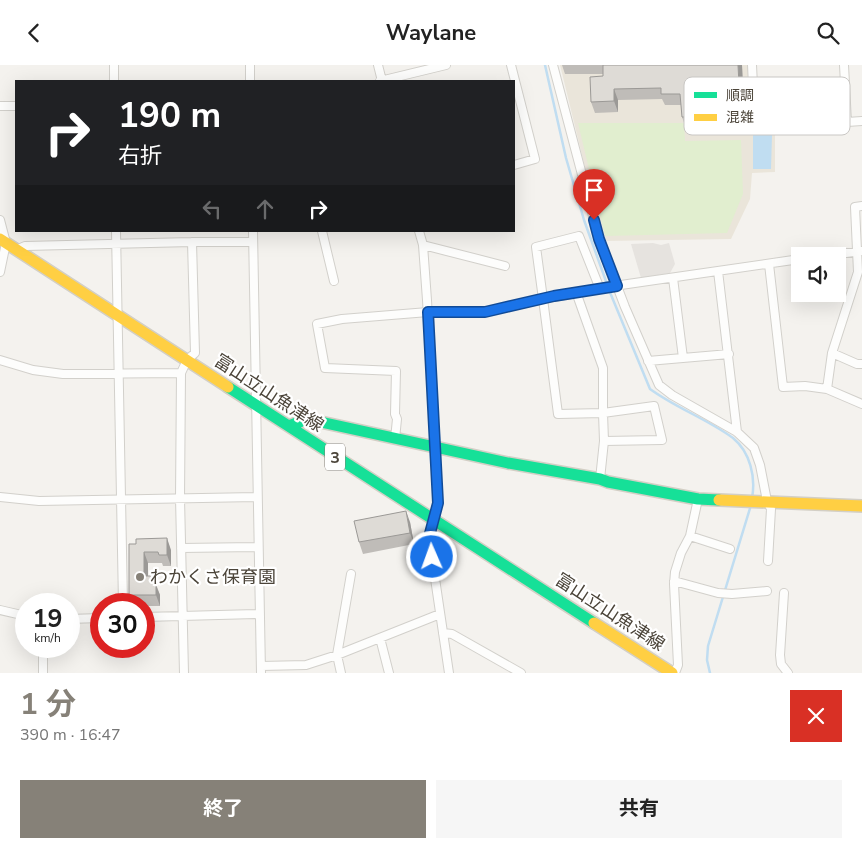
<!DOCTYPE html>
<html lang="ja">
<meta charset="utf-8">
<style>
:root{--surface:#fff;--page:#f6f6f6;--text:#222;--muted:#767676;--accent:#868178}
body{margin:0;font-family:"Nunito Sans","Noto Sans JP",sans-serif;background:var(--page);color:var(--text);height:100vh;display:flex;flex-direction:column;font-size:19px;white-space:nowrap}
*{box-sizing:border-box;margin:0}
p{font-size:16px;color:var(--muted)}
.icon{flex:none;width:28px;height:28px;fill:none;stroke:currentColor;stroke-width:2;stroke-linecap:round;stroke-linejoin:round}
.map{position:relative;height:608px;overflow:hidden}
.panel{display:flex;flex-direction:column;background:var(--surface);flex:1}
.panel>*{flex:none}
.top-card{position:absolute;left:15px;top:15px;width:500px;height:152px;border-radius:0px;box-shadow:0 5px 20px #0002;background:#202124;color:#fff;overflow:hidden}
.fabs{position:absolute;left:791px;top:182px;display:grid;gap:10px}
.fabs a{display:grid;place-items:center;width:55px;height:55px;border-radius:0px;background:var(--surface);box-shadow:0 5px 20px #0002;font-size:25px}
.speed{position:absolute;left:15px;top:528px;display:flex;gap:10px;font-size:25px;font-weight:700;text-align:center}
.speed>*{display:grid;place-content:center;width:65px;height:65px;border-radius:50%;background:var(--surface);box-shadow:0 5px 20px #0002;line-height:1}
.speed small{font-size:12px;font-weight:400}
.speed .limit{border:8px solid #d22;background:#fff;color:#111}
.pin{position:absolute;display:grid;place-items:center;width:42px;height:42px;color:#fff;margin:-51px -21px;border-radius:50% 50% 50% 0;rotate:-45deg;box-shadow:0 0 5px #0007}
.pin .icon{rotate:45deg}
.me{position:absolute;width:55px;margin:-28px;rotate:358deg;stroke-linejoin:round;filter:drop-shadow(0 0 4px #0008)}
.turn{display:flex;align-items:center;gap:18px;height:105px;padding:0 20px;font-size:22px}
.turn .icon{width:65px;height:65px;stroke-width:2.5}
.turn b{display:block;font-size:35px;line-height:42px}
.lanes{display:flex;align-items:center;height:48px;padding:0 20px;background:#0003;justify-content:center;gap:25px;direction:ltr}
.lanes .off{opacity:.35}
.round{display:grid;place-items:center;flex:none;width:52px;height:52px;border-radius:0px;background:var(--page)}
.overview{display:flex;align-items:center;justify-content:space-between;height:85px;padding:0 20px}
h1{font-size:30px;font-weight:700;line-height:38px;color:var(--accent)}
.cta{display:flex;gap:10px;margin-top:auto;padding:10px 20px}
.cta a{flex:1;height:58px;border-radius:0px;background:var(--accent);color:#fff;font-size:20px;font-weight:700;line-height:58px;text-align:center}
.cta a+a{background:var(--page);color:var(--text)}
header{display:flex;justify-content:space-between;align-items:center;height:65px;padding:0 20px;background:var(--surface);font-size:22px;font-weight:700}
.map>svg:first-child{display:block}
.education{fill:#eae5da}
.green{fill:#e1eecf}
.parking{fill:#e6e3df}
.water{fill:#c0ddf1}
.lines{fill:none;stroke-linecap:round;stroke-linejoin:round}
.stream{stroke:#c0ddf1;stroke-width:2.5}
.street-casing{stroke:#d2d0cb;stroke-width:10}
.fast-casing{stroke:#d3cfc5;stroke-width:14}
.slow-casing{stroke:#d3cfc5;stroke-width:14}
.street{stroke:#fdfdfc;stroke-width:8}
.fast{stroke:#16e098;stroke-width:11}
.slow{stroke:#ffcf43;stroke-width:11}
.wall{fill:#bfbcb8}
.shaded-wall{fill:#9b9996}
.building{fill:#dedbd6;stroke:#9b9996}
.route-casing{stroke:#114b97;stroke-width:12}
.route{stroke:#1a73e8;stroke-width:9}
.poi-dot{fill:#868178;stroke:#fff;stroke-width:2}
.labels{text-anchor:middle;stroke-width:4.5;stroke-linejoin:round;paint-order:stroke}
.shield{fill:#fff;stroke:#817c74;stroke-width:1}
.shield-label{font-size:16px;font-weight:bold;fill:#4b4439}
.street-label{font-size:18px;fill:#4b4439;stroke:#fff}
.poi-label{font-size:18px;fill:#4b4439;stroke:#fff;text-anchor:start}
.key{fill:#fff;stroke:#c9c7c4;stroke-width:1}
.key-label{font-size:14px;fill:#4b4439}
</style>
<header><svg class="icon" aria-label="back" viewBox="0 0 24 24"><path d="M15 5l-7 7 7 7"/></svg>Waylane<svg class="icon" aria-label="search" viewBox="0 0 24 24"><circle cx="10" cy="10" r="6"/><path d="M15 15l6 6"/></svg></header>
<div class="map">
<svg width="862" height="608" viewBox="0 0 862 608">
<rect width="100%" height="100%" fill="#f4f2ee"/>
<path class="education" d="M560 0H750L753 66 775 68V107L752 108 750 134 731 174 603 176Z"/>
<path class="green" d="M578 58H684L685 76 741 75 743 129 727 168 605 171Z"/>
<path class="parking" d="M653 178 661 180 669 178 675 199 670 208 641 213 631 179Z"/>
<path class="water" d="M753 70H772L771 104H753Z"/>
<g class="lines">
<path class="stream" d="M545 0 566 93 584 155 607 219
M609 225 650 324C676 343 707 354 733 373 750 387 756 412 752 433
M710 608 707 595 708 581 751 440"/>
<defs>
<path id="street" d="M114 0V16
M378 0 382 16
M511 0 535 94 514 100
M553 0 599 174 625 242 659 320 672 330 737 367 754 383 760 400 767 436 771 444 768 496
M752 0 755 61
M844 0 847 57 862 56
M250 16V0
M380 16 446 0
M0 41H16
M862 141 855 142 858 207 832 288 827 324 862 339
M0 155 6 178 0 207
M116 166 123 539
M253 166 261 608
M322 166 334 216
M419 166 423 180 427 235 438 437 434 456 429 473 449 608
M423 180 505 201
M16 185 25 181 192 177H252
M823 191 862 186
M769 199 783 322 805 321 827 324
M718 206 737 367
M673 213 683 293
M576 227 603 303V348L654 341 662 375 604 376
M832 288 857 299H862
M0 295 33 305 63 309 181 308
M648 296 729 289
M395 374 397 354 395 349 396 306 325 303 317 259 342 254 428 247H485L543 234 536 182 579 171 600 224
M600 414 604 376 603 348 558 349 543 234 614 221 800 194
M0 432 39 436 257 432
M690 471 730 484
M181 483 258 482
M674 516 718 528 732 529 767 526
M784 528 780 590 781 599 788 608
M0 545 26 551
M144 552 259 549
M69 554 101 553
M443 568 452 569 521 608
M380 573 389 608
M261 601 306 600 337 590 440 549
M43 608V581
M184 608 180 433 181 308 187 295 195 288 192 177
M341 608 337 590 351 509
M675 608 678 600 674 519 675 507 681 488 690 471 698 434"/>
<path id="fast" d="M228 322 594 558
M289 361 307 354 508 398 600 414 608 417 698 434 719 435"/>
<path id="slow" d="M0 174 228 322
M719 435 862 441
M594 558 672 608"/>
</defs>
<use href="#street" class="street-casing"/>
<use href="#fast" class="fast-casing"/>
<use href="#slow" class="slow-casing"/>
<use href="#street" class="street"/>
<use href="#fast" class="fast"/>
<use href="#slow" class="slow"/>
</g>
<path class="wall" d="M562 0H742L745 69 710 70 708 63H686L682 52 681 40H665L662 34 618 35V47L595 48 591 37 603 11V9H565Z
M410 457 414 479 363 489 359 477Z
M136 479 171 485V501H163L162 498H148V511L155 519H156L160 530V541H144V539H132L129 530Z"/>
<path class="shaded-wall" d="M738 0H742L745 69 741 58Z
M614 24 618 35V47L614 36Z
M406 446 410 457 414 479 410 468Z
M167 473 171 485V501L167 490Z
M144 487 148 498V522L144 511Z
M152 511 160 530V541L152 519Z"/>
<path class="building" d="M603 0H738L741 58 706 59V52H682L680 29H661V23L614 24V36L591 37 590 12 603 11Z
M406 446 410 468 359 477 354 456Z
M167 473V490H159L158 487H144V511H152V519H156V530H129V479H136V474Z"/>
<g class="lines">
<defs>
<path id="route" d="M432 492 429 472 438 438 428 247H485L554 231 617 221 599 174 594 155"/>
</defs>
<use href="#route" class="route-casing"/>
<use href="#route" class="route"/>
</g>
<circle class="poi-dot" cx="140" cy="512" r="5"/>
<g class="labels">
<rect class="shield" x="325" y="378.5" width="20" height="27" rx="4"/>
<g class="shield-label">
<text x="335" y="398">3</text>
</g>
<g class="street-label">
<text transform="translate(269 328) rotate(33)" y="6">富山立山魚津線</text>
<text transform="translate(610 547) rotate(33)" y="6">富山立山魚津線</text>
</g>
<g class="poi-label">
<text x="150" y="518">わかくさ保育園</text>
</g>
</g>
<rect x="684" y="12" width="166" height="58" rx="8" class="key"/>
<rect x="694" y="27" width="23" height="6" fill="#16e098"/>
<rect x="694" y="49" width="23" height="7" fill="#ffcf43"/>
<g class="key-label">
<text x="726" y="35">順調</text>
<text x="726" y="57">混雑</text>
</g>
</svg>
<div class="fabs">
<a><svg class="icon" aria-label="sound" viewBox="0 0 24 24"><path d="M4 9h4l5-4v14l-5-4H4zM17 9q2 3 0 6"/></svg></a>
</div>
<div class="speed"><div>19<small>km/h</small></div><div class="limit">30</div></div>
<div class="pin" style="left:594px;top:155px;background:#d93025"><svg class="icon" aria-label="arrive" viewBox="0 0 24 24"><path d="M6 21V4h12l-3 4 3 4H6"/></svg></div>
<svg class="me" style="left:432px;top:492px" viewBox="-20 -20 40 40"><circle r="17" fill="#1a73e8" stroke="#fff" stroke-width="3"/><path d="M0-11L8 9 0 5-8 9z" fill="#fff"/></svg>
<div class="top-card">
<div class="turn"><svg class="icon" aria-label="right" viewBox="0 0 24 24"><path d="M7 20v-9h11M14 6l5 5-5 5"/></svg><div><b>190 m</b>右折</div></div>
<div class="lanes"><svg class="icon off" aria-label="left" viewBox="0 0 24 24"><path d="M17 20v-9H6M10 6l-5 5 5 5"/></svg><svg class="icon off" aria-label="ahead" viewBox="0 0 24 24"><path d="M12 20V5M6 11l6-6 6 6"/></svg><svg class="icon" aria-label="right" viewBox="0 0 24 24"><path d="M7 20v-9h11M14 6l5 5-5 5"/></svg></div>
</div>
</div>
<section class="panel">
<div class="overview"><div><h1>1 分</h1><p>390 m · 16:47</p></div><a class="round" style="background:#d93025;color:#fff"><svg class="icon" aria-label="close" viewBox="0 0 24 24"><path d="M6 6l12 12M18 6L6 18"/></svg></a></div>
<div class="cta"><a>終了</a><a>共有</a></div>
</section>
